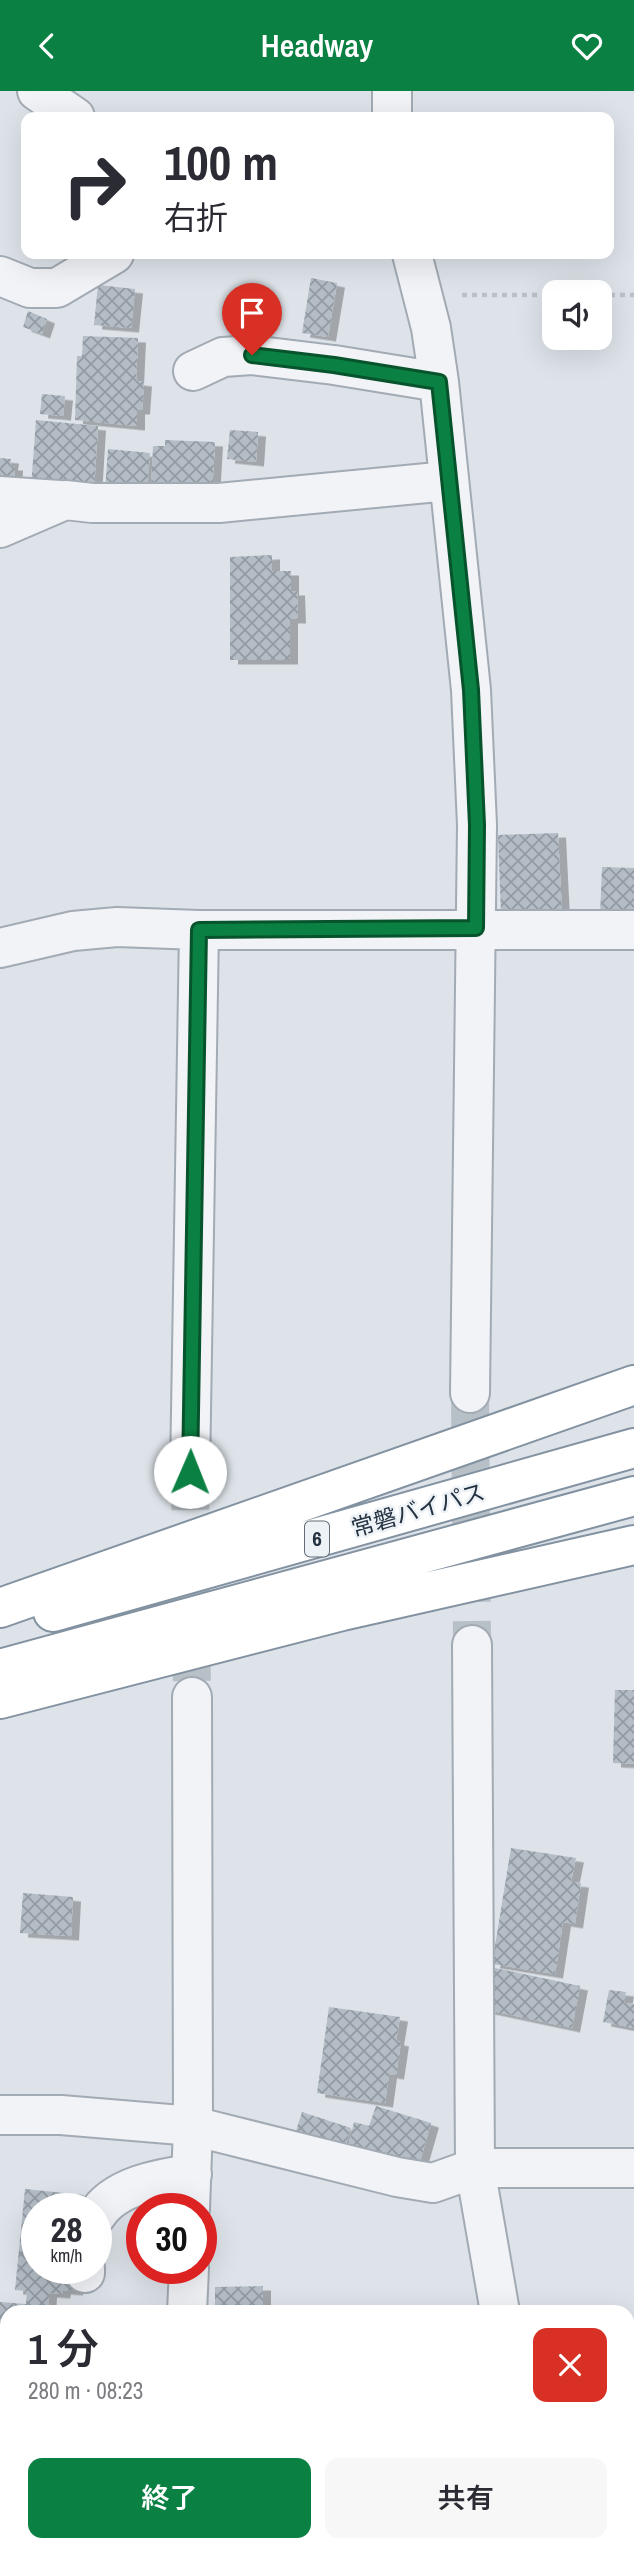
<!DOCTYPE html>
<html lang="ja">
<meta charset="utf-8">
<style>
:root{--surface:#fff;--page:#f7f7f7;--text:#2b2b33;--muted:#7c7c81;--accent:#0b8043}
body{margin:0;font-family:"Archivo Narrow","Noto Sans JP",sans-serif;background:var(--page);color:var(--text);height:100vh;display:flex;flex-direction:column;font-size:26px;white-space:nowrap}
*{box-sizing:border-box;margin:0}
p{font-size:23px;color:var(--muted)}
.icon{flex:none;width:38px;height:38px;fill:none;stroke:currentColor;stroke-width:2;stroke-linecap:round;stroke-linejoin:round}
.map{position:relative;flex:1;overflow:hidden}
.sheet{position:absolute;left:0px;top:2214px;width:635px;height:247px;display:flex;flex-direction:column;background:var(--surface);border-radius:21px 21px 0 0;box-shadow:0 7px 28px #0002}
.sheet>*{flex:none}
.hud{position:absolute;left:21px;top:21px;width:593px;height:147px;border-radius:14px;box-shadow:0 7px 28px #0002;background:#fff;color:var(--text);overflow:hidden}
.buttons{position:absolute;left:542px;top:189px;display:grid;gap:14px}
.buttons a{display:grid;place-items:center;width:70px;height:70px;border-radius:14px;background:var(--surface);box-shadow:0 7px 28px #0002;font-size:35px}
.speed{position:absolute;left:21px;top:2102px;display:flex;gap:14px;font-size:35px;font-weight:700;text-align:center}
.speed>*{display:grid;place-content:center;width:91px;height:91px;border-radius:50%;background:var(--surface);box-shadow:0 7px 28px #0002;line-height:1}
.speed small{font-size:18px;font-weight:400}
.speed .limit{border:10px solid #d22;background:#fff;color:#111}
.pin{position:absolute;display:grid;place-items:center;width:60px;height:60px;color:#fff;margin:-72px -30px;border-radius:50% 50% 50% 0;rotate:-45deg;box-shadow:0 0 7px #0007}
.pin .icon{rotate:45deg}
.me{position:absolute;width:77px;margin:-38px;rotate:1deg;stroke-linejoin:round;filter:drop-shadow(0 0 5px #0008)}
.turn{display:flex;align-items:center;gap:24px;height:147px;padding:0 28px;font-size:32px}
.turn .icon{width:91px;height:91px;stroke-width:2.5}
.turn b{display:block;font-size:49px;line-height:60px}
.round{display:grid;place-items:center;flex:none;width:74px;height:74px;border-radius:14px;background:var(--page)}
.head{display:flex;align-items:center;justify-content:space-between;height:119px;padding:0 28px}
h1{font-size:42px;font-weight:600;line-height:52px}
.cta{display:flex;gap:14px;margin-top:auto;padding:14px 28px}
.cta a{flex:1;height:80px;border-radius:14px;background:var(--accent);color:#fff;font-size:28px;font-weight:600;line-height:80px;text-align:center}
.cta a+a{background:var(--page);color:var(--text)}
header{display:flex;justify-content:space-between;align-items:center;height:91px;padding:0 28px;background:var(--accent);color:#fff;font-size:32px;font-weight:600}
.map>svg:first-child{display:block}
.building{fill:url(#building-cross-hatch);filter:url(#shadow)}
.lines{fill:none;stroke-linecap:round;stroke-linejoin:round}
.minor-tunnel{stroke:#b8c0c7;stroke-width:38;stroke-dasharray:38 19;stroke-linecap:butt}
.minor-casing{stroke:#a2aab3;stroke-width:42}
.highway-casing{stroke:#8392a1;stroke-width:42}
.path{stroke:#bcc1c8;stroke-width:4.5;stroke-dasharray:5 5;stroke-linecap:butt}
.minor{stroke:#f1f3f7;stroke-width:38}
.highway{stroke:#fff;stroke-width:38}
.route-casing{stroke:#07532c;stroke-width:18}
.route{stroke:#0b8043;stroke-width:12}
.labels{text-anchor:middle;stroke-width:5;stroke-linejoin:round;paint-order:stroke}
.shield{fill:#edf2f6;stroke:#616c77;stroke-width:2}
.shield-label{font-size:21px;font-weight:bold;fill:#253241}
.street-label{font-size:23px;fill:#253241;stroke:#edf2f6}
</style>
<header><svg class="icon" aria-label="back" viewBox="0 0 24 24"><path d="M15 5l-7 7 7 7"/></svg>Headway<svg class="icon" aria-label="heart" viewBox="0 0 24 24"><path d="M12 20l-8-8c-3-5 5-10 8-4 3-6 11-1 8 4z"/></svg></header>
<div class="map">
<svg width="634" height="2459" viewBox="0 0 634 2459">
<defs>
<pattern id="building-cross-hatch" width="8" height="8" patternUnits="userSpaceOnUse" patternTransform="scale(1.75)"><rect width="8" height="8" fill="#b4bdc6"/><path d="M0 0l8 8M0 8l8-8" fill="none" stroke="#929aa2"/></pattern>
<filter id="shadow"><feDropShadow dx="8" dy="4.5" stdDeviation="0" flood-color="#0004"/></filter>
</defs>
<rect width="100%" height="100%" fill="#dde3e9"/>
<path class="building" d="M311 187 337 192 328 246 302 242Z
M98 194 135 198 131 237 94 234Z
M28 220 47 228 42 243 23 236Z
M83 245 138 247 136 290 144 291 142 319H137V335L75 329 77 265H82Z
M42 303 65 305 63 325 40 323Z
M36 329 98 335 94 400 31 396Z
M230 339 258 341 256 371 227 368Z
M165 349 215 351 212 403 151 400 153 355H165Z
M108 358 150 362 147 403 105 399Z
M0 367 11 368 10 375H15L14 395 0 394Z
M272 464V480H291V500H297L298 528H290V569H230V466Z
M558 742 562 822 501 823 498 744Z
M602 776 634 777V826L600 825Z
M615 1599H634V1673L613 1672Z
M511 1757 576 1767 571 1791 581 1792 575 1833 563 1831 555 1883 492 1873Z
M23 1802 73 1806 71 1845 20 1842Z
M495 1877 580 1895 572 1937 487 1919Z
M609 1899 626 1901 624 1912 634 1913V1937L603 1931Z
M329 1916 400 1926 396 1950 401 1951 396 1984 389 1983 385 2012 317 2002Z
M376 2015 431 2032 416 2084 347 2060 354 2031 369 2035Z
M302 2021 351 2037 343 2061 294 2046Z
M25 2098 84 2104 83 2118H37V2177H77L75 2200 63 2199 62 2203 49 2202 48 2221H7V2250L0 2249V2211L26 2213 27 2200 15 2199Z
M263 2195V2221H215V2196Z
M628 2342H634V2459H514V2454H628Z
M100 2454H161V2459H100Z
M198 2454H312V2459H198Z
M318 2454H435L434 2459H318Z"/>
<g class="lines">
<path class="minor-tunnel" d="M470 1302 472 1554
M190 1381 192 1606"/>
<defs>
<path id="minor" d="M37 0 75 26
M392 0V26
M412 163 431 237 439 291 471 599 477 734 470 1302
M0 185 30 197H57L114 163
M193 280 223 266 252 264 334 274 439 291
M0 405 59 409
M0 437 65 409 92 412H219L448 390
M0 857 73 840 117 836 199 839H634
M190 1381 199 839
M472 1554 475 2077H634
M0 2024H61L193 2035 397 2086 433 2092 475 2077 500 2221
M190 2118 193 2035 192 1606
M96 2125C114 2095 160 2087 192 2083
M85 2182V2177
M187 2221 189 2177
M0 2410H7
M182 2459V2454
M469 2459V2454"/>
<path id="highway" d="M0 1517 634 1294
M53 1521 634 1357
M0 1578 634 1405
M0 1608 342 1520 634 1454"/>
</defs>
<use href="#minor" class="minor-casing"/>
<use href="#highway" class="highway-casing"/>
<path class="path" d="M462 204H555
M600 204H634"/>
<use href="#minor" class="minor"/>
<use href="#highway" class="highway"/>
</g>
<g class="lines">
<defs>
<path id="route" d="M190 1381 199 839 476 837 477 734 471 599 439 291 334 274 252 264"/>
</defs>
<use href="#route" class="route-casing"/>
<use href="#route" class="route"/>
</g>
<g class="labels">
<rect class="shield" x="305" y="1430.5" width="24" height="35" rx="5"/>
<g class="shield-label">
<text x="317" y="1455">6</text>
</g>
<g class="street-label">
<text transform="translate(418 1419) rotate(-16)" y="8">常磐バイパス</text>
</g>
</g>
</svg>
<div class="buttons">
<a><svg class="icon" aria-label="sound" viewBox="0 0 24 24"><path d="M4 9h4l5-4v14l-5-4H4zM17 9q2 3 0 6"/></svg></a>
</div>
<div class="speed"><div>28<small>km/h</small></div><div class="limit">30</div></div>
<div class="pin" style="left:252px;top:264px;background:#d93025"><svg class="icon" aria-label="arrive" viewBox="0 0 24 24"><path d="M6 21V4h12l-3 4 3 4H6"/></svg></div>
<svg class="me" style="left:190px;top:1381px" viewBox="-20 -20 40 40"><circle r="19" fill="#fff"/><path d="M0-13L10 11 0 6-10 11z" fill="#0b8043"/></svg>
<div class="hud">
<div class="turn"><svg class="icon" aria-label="right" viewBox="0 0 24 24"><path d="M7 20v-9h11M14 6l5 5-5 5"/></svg><div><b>100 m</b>右折</div></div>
</div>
<section class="sheet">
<div class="head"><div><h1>1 分</h1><p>280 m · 08:23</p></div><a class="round" style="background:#d93025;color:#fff"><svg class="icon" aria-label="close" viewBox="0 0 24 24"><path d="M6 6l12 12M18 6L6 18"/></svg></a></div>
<div class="cta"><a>終了</a><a>共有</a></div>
</section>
</div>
